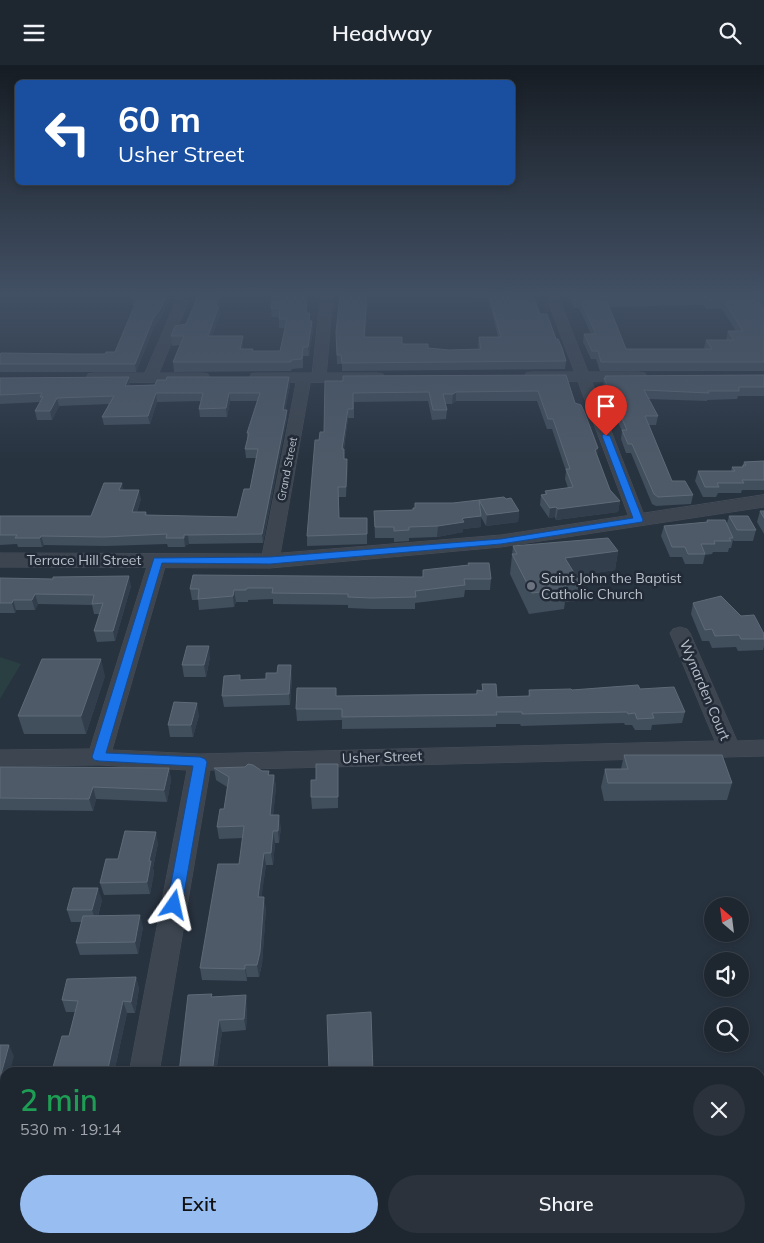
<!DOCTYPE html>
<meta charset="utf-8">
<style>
:root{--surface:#1e2630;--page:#2b323c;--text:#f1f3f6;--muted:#a1a5ab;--line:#3c434c;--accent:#97bdf1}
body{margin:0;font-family:Mulish,sans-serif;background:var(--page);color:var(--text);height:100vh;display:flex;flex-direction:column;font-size:19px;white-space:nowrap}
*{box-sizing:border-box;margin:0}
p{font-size:16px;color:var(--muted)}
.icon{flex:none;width:28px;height:28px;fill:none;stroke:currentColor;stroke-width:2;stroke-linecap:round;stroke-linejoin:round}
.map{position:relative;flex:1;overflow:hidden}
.sheet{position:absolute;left:0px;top:1002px;width:765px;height:176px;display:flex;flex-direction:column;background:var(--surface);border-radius:15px 15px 0 0;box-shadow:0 2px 8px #0003,0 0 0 1px var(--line)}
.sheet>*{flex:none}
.top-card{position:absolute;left:15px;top:15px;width:500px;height:105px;border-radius:8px;box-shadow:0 2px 8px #0003,0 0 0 1px var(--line);background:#1a4fa0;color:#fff;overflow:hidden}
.needle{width:32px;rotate:332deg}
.buttons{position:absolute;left:704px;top:832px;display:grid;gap:10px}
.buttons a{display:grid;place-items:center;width:45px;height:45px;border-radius:50%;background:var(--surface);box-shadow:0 2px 8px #0003,0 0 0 1px var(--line);font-size:25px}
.pin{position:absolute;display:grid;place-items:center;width:42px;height:42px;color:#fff;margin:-51px -21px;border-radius:50% 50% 50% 0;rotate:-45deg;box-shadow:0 0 5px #0007}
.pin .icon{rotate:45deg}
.me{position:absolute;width:55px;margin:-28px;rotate:11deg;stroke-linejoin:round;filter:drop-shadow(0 0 4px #0008)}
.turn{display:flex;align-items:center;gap:18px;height:105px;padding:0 20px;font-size:22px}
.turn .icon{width:65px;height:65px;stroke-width:2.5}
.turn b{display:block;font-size:35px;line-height:42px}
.round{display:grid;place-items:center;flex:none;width:52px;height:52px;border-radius:26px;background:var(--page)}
.overview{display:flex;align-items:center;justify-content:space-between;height:85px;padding:0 20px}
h1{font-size:30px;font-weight:600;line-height:38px;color:#1e9e55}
.primary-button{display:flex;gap:10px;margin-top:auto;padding:10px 20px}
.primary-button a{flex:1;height:58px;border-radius:30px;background:var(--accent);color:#111;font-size:20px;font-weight:600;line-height:58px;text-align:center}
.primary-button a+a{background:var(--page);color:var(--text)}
header{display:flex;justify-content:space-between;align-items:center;height:65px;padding:0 20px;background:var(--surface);font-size:22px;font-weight:600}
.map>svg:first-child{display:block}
.green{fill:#2a3f41}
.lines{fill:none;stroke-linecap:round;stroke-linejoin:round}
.minor-casing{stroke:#464e5a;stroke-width:1}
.tertiary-casing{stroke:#464e5a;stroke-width:1}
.minor{fill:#3c4550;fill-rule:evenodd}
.tertiary{fill:#3c4550;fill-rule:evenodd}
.rail-casing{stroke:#5f6977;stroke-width:8}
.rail{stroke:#212a36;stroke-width:5.5;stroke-dasharray:17;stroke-linecap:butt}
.wall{fill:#414e5c;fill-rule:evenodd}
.shaded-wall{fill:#323e4c}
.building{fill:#4e5a68;stroke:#5f6a77;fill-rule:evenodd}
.route{fill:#1a73e8;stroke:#114b97}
.worship-dot{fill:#6b7280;stroke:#212a36;stroke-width:2}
.labels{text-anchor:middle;stroke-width:5;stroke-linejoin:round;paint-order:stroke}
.far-street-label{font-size:11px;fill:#b9c0ca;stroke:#212a36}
.street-label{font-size:14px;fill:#b9c0ca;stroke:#212a36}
.poi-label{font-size:14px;fill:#b9c0ca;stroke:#212a36;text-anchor:start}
</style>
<header><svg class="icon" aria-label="menu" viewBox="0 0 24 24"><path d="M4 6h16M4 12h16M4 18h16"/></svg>Headway<svg class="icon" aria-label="search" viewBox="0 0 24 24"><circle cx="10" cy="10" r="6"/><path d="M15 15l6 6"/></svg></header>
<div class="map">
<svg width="764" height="1178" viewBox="0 0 764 1178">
<rect width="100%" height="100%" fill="#283340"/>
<path class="green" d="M0 592 21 599 0 634Z"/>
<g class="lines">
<defs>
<path id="minor" d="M179 230H191L157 313 150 317 145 316 143 313Z
M321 230H333L326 313 319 317 312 313Z
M546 230H558L646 455 644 459H632L630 455Z
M749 230H761L764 233V243L760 242Z
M304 309 311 313 279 496 276 500 270 501 264 500 261 496 297 313Z
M158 490 164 491 167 495 112 685 200 689 715 676 670 568 673 564 680 562 687 564 690 568 737 676 764 675V691L210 705 159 1008H129L187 705 99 700 0 701V685L90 684 149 495 152 491Z
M0 1059H5V1091H0Z
M97 1174H131L130 1178H96Z"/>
<path id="tertiary" d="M532 307H639L645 308 647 312 645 316 639 317 526 316 524 312 526 308Z
M94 308H202L208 309 210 313 208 317 202 318 88 317 86 313 88 309Z
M257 308H377L383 309 385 313 383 317 377 318 251 317 249 313 251 309Z
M764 430V442L501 482 270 503 0 502V488L270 489 501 470Z"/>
</defs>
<use href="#minor" class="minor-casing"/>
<use href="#tertiary" class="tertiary-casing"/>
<use href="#minor" class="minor"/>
<use href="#tertiary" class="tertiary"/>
<defs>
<path id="rail" d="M760 1077 764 1076
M760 1095 764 1094
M20 1178 51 1174
M154 1178 185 1174"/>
</defs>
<use href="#rail" class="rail-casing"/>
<use href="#rail" class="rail"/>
</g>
<path class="wall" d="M132 230H171L161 253 154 262 136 307H0V289H105L115 287 135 240H132L131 232Z
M197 230H222V233L219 244 220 250 212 271H243V284H253V286H280L285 263H279V252H272L271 243 273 231 272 230H308L307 237V248H310V256H312L313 265 309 291H303V303L292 304 291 306 174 307 173 297 180 280 172 281 171 271 186 259 196 236Z
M340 230H368L365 272 428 283 449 285 479 284 478 280 479 272H498L492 247 487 232H472V230H534V232L540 249 556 274 566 296 565 304 342 306V299H337L336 267Z
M568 230H753L764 244V306H600L596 294H591L583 277 584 269H591L579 243H574ZM703 240 706 244H722L736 266H728L726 275H706L704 283 705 284H626L609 242Z
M566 310 575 338 610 425 620 436 618 447 556 455 555 452 549 453 540 440 541 430 545 429V426L568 423 565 414 566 406 552 364H547L537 336H456L452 339H445L447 345 446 354 432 355 428 336 354 337V353H348L344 384V394H347L346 432H339V453H367V479L307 481V471L319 375 324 367 325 316Z
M764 310V331H738L737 334 707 335V336L648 334 658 351 656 360H649L672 416 693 430 691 439 656 441 652 439 631 388H626L621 374 622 366 603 322 604 313H605V311Z
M289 312 290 320 285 345 287 353 263 478 189 479 186 480 185 482H168L167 479 106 481 44 480 42 482H18L17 479 0 480V451H91L123 425 141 434 137 447H146L147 450 237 452 250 424 256 393H246L245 384 247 375V368L257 336H230L227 352H200L199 344 201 336 157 337 150 359 104 360 102 352 109 339 59 341 52 355H37L35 346 40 337 0 339V313L130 321 155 320Z
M764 396V425H742L741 428H718L716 432H703L695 416 698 406H731L732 402H742L744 397Z
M506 434 519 446 518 457 486 461 481 452V462L463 464V467L437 472 409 473V476L394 477V473H375L374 446 413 445 415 443V438H453Z
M760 446H764V469L757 457Z
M729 451 756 465 753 476H734L733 475 731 483H729L728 487H713L712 489 705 490 703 499H685L682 492H670L661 471 664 461 706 457 707 455 727 458Z
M513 481 618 486 615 505 576 511 579 516 576 536 565 537 564 544 529 549 510 509Z
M423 505 491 514 490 525H465L464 532 415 538V544H371L348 543V540L273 539V534L248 535V537H236L234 542 199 545 198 535H192L190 524 423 512Z
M0 513 131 521 115 576 97 577 94 566 100 549H94L92 540 38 539 35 545H16L15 548H0Z
M693 538 741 551 764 569V581L763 585 738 586 736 582 712 583 709 576H702L691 549Z
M210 592 206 612H184L182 600Z
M105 611 86 669H24L18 651Z
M292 612 290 640 224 642 222 631 241 615 266 614Z
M482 619 497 632 528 631 529 625H572L640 624 685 647 682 658 652 660 651 665H635L632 660H625L624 658 521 661 520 659H496V662L342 664V655L297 656 296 644 336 631 476 629 477 625 482 626Z
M199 650 193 672H170L168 660Z
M624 690 732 718 727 735 604 736 601 722 605 704H621Z
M338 699V743L312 744 311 732 316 715Z
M0 702 169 703 171 715 167 737 96 734 93 746 0 745Z
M214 703 269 706V710H274L276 722 273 750 281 762 279 778H275L273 800H266L261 832 266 844 262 899 259 912H247V916L202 915 200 903 239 799 243 773 219 774 217 762 224 744 227 722 216 715Z
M158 778 153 803 154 808 150 829 104 830 100 818Z
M102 835 98 851 143 862 138 889 80 890 76 878 82 857H71L67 845Z
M136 912 139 924 135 948H127L114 1008H55V1005L53 1002 69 971 75 947H66L62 935Z
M212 932 247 942 246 965 222 967 216 1008H179Z"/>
<path class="shaded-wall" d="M167 230H171L161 253 154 262 136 307 135 299 153 254Z
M220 230H222V233L219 244 220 250 209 280 208 271Z
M306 230H308L307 237V245L306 257 305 236Z
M367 230H368L364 280V272Z
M312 256 313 265 309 291 308 282Z
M243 271V280L241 293 240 284Z
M129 312 130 321H125Z
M289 312 290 320 284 353 283 345Z
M456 327V336L452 339 453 329Z
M156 328 157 337 150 359 148 351Z
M229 328 230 336 227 352 226 343Z
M57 333 59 341 52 355 50 346Z
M348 344V353L342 394V384Z
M287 345V353L263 478 262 469Z
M598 383 597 393 595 385Z
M347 394 348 404 346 432V422Z
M122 418 124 427 119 425Z
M139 425 141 434 134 456 132 447Z
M620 436 618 447 556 455 558 444Z
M556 442 555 452 549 453 550 443Z
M519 446 518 457 486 461 487 450Z
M481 451V462L463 464V467L437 472 438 461 464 453Z
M184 470H188L189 479 186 480 185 482 184 473Z
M41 471 44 480 42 482 40 473Z
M618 486 615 505 562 513 565 493Z
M129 511 131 521 115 576 113 566Z
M234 525 236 537 234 542 233 531Z
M35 529 38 539 35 545 32 535Z
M13 535 16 545 15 548 12 538Z
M209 581 210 592 206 612 204 600Z
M101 594 105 611 86 669 81 651Z
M291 600 292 612 290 640 289 629Z
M197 638 199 650 193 672 191 660Z
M169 703 171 715 167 737 164 725Z
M274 710 276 722 272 762 270 750Z
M93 722 96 734 93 746 89 734Z
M279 750 281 762 279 778 278 766Z
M273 766 275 778 273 800 271 788Z
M156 767 158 778 153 803 154 808 150 829 147 817 149 796Z
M264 788 266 800 260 844 258 832Z
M98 823 102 835 96 857 92 845Z
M264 832 266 844 262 899 259 912 257 900Z
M140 850 143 862 138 889 135 877Z
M245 900 247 912V916L245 904Z
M136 912 139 924 135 948 131 937Z
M246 930 247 942 246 965 244 954Z
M123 936 127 948 114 1008H107Z
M219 955 222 967 216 1008H212Z
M9 980 14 991 10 1008H5V1026L0 1045V1013Z"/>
<path class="building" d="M132 230H167L159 246 153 254 135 299H0V289L1 288 74 289H105L106 287H115L138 232H131Z
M197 230H220L216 241H219L208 271H243L240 284H253L252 286H280L287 254H279L280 243H271L273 230H306L305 236H307L306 248H310L309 256H312L308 282H303L302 294 291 295V297H173L184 271H171L175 261 186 259 196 236Z
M340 230H367L364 272H402V279H428V283L449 285 481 284 479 272H501L489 230H533L540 249H547L556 274H558L562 283 566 296 342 298 341 290H337L336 267Z
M573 230H753L764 244V297H601L598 286H592L584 269H596L580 235H575ZM705 233 707 236H724L743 266H728L734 275H706L712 284H626L606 234Z
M566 310 575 338 581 340 584 346 598 383 595 385 610 425 620 436 558 444 556 442 550 443 541 430 547 429 545 426 573 422 566 404H570L553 354H548L538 326 456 327 453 329H443L447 345H433L429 327 353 328V344H348L342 384H344V394H347L346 422H338L339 453H367V469L307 471 315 375H319L320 367H324L325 316H343V311Z
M764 310V322H739V326H708L709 328 644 325 658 351H645L672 416H685L693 430 658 432 654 429 632 379H628L622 365H627L604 313H606L605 311Z
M129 312 125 321 155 320 157 315H166L167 312H289L283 345H287L262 469 188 470H184V473H166L167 469 104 472 41 471 40 473H15L17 470H0V451H91L104 418H122L119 425H139L132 447H146L145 450 237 452 244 424H250L258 384H245L249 368H247L260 328H229L226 343 199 344 203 328H156L148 351 102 352 114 331 57 333 50 346H35L43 332H40L42 328 0 330V313Z
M764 396V415H742L744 418H717L719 422H705L698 406H735L732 402H743V400H746L744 397Z
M504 432 506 434 511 433 519 446 487 450 479 435Z
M479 435 481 451 464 453 462 454 464 457 438 461 409 462V465L394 466V462H375L374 446 413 445V443H415V438H453Z
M760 446H764V453Z
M729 451H748L756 465H737Z
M707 455H725L733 473H729L731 476H714L715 479H701L705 489H688L685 482H672L664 461 708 457Z
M608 473 618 486 565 493 579 516 563 517 567 524 532 528 512 489H517L513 481Z
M468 498H489L491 514H464L465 520 415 526 416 532 371 533 348 532V529L272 528 273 523H247L246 525H234L233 531 198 534 199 524H190L193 510 423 512V505L469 500Z
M129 511 113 566H94L103 538 92 539 94 530 35 529 32 535H13L12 538H0V513L53 514V512Z
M721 531 741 551 754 550 764 569V574H741L739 570 715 571 712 564 705 565 693 538Z
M187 581H209L204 600H182Z
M42 594H101L81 651H18Z
M278 600H291L289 629 222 631 224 611 240 610V615L266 614V608H277Z
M482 619H496L497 632 530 631 529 625 571 624 572 625 638 620 640 624 674 622 685 647 652 648 654 653 637 654 635 648 628 649 627 647 522 649V647H496L497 650 342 652V644H296L297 623H336V631L477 629V625L483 626Z
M174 637 197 638 191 660H168Z
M624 690H722L732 718H608L605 704H628Z
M248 699 253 700 262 706H269L268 710H274L270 750H279L278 766H273L271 788H264L258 832H264L260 887 257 900H245V904L200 903 218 799H239L244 761 217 762 220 744H224L229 712 214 703 245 702Z
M316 699H338V732H311V715H316Z
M0 702H32L169 703 164 725 93 722 89 734 0 733Z
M125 766 156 767 149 796H151L147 817 100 818 106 794H118Z
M73 823H98L92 845H67Z
M140 850 135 877 76 878 83 851Z
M136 912 131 937 123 936 107 1008H55L56 1002H53L62 971H69L78 936 62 935 67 914Z
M212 929 211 932 246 930 244 954 219 955 212 1008H179L188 930Z
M371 947 373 1008H280V1007L329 1004 327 950Z
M0 980H9L0 1013Z"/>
<linearGradient id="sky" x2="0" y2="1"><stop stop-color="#161c23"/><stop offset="0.58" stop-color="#425064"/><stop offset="1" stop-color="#425064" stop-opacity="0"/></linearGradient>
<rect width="764" height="395" fill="url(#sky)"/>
<path class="route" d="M603 369 610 371 643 455 642 457 501 479 270 499 162 498 106 688 200 692 205 694 207 697 182 840 179 844 174 846 169 844 167 840 193 701 99 696 94 695 92 692 154 493 270 492 501 474 633 453 602 371Z"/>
<circle class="worship-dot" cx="531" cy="521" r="5"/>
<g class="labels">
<g class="far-street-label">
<text transform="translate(287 404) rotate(-79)" y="4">Grand Street</text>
</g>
<g class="street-label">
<text x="84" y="500">Terrace Hill Street</text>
<text transform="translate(705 625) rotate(67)" y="5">Wynarden Court</text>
<text transform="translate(382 692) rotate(-2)" y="5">Usher Street</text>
</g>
<g class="poi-label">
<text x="541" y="518">Saint John the Baptist<tspan x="541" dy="16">Catholic Church</tspan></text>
</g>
</g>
</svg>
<div class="buttons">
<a><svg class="needle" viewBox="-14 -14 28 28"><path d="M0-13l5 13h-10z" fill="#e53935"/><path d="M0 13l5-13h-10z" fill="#a1a5ab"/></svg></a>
<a><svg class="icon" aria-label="sound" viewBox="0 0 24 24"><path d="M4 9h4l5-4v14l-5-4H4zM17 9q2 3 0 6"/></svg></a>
<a><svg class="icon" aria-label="search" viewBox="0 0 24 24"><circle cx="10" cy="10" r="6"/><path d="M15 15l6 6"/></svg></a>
</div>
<div class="pin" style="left:606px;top:371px;background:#d93025"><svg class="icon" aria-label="arrive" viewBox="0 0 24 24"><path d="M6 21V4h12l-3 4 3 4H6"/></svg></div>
<svg class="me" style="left:174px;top:840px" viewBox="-20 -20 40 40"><path d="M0-17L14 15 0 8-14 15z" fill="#1a73e8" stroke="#fff" stroke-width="4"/></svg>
<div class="top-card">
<div class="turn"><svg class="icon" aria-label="left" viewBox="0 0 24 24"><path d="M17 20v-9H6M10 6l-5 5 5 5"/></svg><div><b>60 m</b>Usher Street</div></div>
</div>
<section class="sheet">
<div class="overview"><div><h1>2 min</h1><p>530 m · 19:14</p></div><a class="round"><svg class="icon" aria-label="close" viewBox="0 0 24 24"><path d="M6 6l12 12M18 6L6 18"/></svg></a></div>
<div class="primary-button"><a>Exit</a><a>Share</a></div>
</section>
</div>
